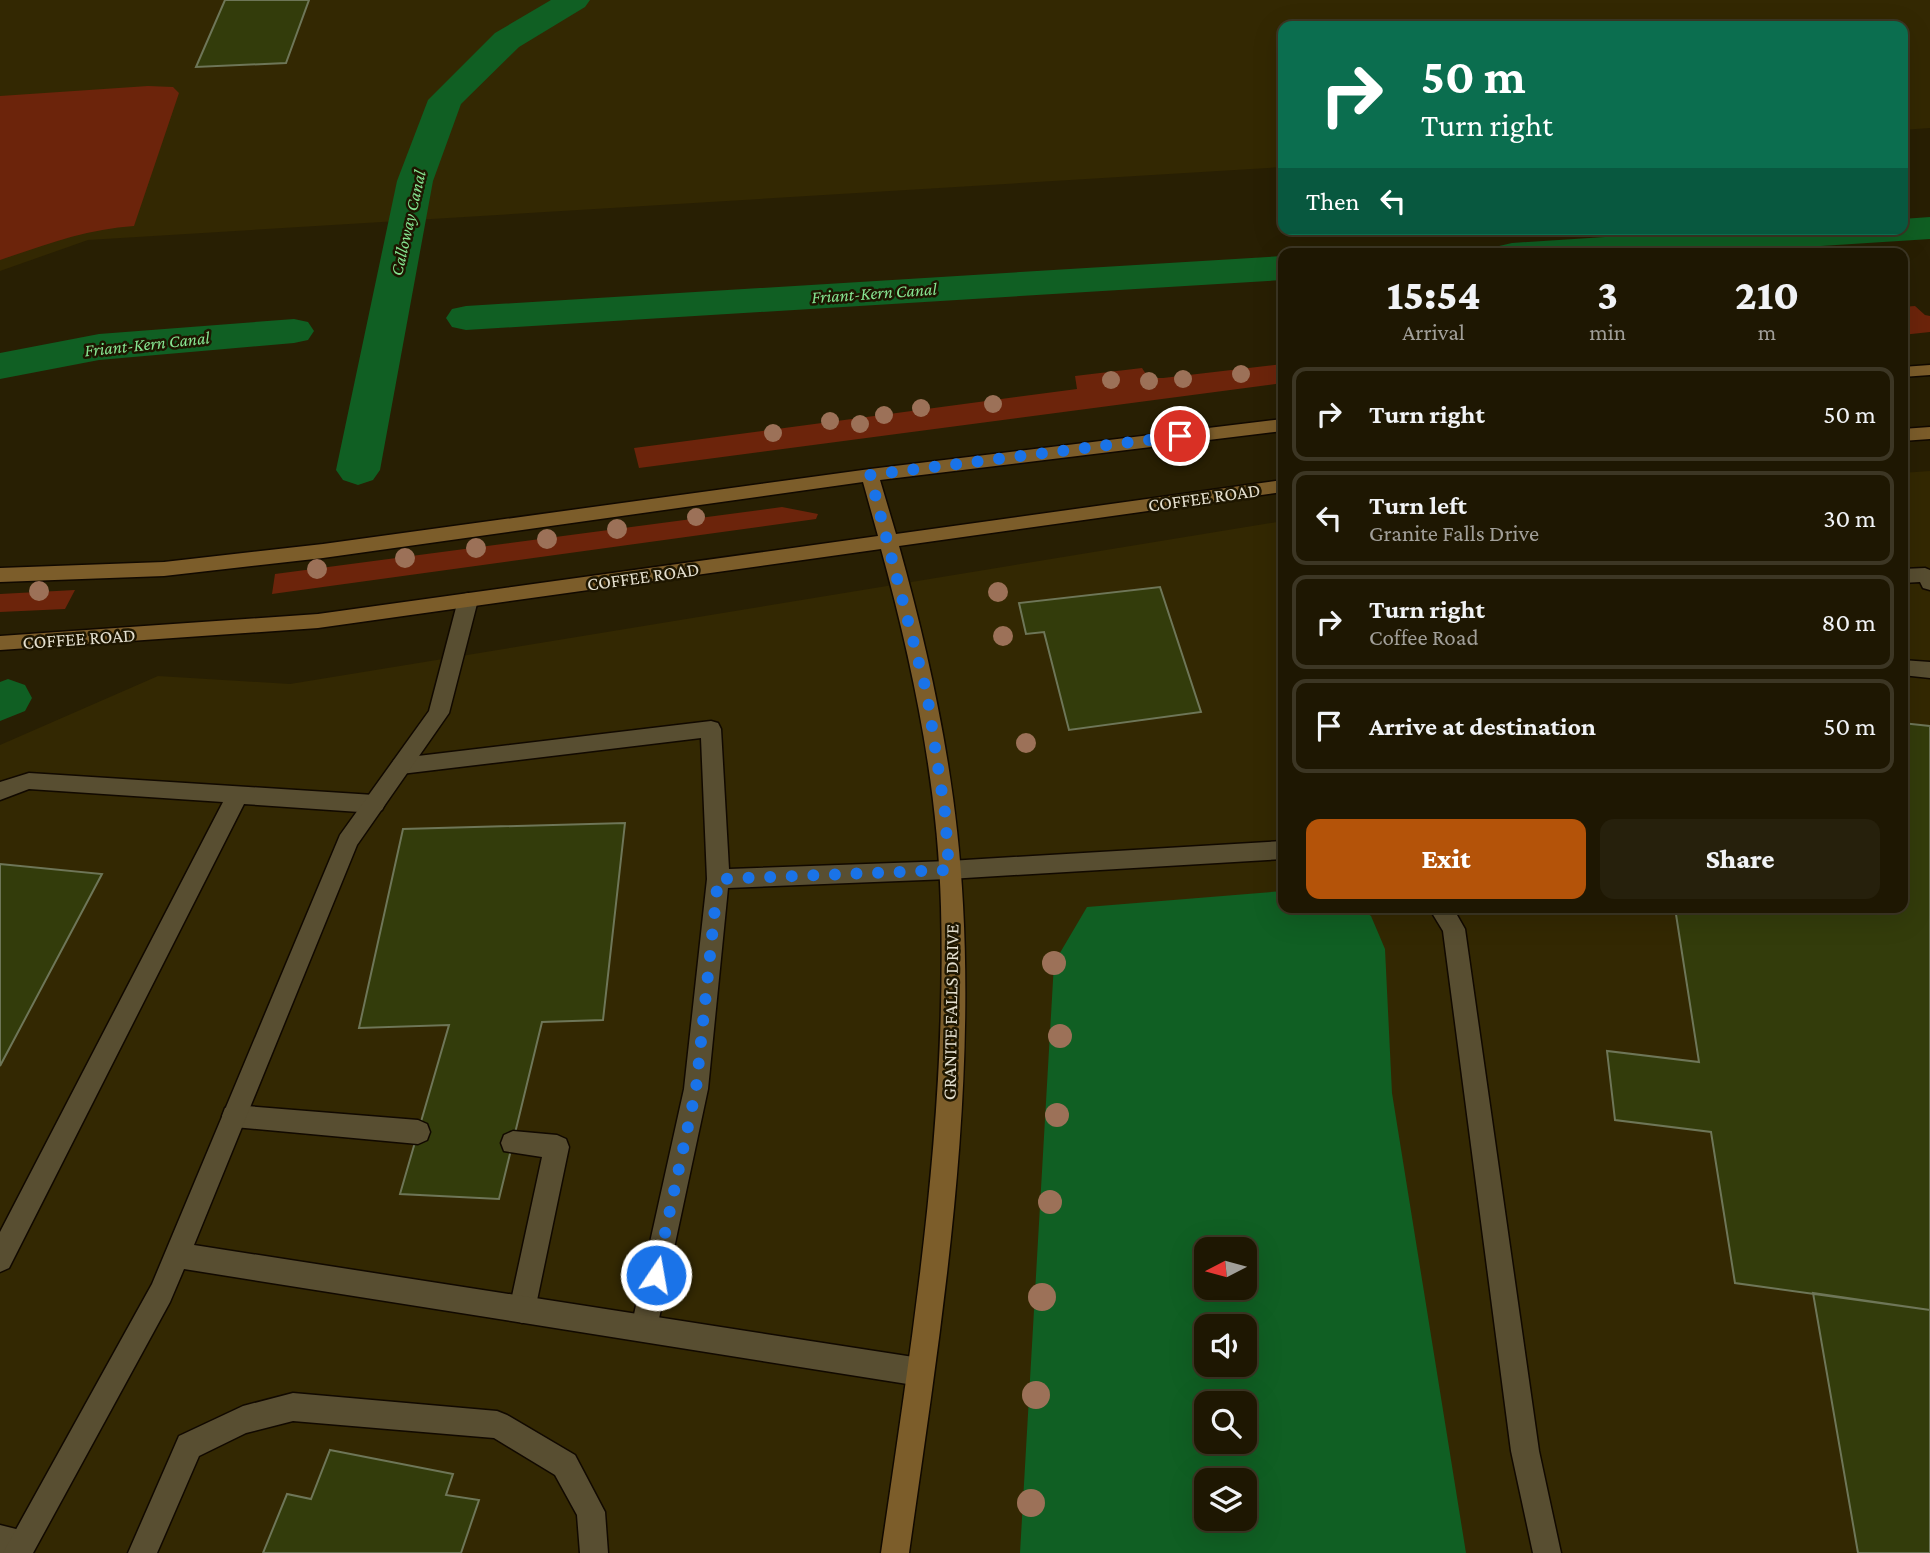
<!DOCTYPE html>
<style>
:root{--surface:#1e1702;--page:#26200c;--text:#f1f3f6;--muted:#a19f99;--line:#3c3624;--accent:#b45309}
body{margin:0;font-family:"Crimson Pro",serif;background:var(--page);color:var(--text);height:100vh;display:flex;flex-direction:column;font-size:26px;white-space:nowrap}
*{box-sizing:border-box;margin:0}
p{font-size:23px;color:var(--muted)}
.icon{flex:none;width:38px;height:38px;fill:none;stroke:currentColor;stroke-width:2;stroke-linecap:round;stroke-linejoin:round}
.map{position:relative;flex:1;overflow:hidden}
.sheet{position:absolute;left:1278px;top:248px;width:630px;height:665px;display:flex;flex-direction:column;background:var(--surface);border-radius:14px;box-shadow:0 7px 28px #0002,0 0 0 2px var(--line)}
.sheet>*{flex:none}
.banner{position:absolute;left:1278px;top:21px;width:630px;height:214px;border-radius:14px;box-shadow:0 7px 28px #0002,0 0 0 2px var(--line);background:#0b6e4f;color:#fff;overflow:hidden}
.needle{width:46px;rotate:264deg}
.tools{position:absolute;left:1194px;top:1237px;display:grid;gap:14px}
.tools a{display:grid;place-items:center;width:63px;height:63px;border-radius:14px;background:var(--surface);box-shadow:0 7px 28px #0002,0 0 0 2px var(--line);font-size:35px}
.pin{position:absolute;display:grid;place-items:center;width:60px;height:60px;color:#fff;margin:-30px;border:4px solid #fff;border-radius:50%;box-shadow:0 2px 7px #0007}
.me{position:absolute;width:77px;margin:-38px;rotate:12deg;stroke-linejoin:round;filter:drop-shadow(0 0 5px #0008)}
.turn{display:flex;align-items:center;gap:24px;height:147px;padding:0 28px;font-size:32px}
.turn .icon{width:91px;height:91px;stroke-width:2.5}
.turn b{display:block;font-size:49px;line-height:60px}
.then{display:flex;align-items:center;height:66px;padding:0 28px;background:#0003;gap:14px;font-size:26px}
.eta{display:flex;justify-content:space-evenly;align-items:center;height:119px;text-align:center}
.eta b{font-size:42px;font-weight:800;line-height:49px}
.action{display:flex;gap:14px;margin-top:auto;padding:14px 28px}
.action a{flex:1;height:80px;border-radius:14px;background:var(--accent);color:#fff;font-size:28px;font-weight:800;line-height:80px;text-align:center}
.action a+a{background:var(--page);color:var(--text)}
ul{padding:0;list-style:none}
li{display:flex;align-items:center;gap:21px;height:94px;margin:0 14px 10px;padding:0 14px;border:4px solid var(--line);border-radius:14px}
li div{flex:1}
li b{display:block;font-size:26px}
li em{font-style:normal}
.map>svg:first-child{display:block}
.built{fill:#332802;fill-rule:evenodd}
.green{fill:#6c240b}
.water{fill:#105f23;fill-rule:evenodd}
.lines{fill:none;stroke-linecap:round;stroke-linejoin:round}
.canal{fill:#105f23;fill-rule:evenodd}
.building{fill:#333c0b;stroke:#6e7658;stroke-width:2}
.lane-casing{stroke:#110900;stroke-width:3}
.street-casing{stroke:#110900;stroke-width:3}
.secondary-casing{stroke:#110900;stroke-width:3}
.lane{fill:#584e31;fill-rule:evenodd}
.street{fill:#584e31;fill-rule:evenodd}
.secondary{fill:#7c5d2a;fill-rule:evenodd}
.tree{fill:#9c7158}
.route{stroke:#1a73e8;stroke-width:12;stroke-dasharray:0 21.6}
.labels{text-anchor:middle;stroke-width:5;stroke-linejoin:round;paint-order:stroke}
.far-water-label{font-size:18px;font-style:italic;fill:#86e591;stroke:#1e1600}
.street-label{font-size:19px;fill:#e3dece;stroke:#1e1600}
</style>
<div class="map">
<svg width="1930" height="1553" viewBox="0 0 1930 1553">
<rect width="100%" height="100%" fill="#281f03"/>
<path class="built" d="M0 0H1930V128L1902 130V26H1283V167L88 240 0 271Z
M1930 471V1553H0V745L158 676 290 684 1283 521V908H1902V473ZM1206 1250H1244V1288H1206ZM1206 1326H1244V1365H1206ZM1206 1404H1244V1442H1206ZM1206 1480H1244V1519H1206Z"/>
<path class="green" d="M148 86 173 87 179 93 134 226C87 229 44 245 0 260V96Z
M1915 306 1925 315 1930 316V332L1902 335V307Z
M1283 364V383L639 468 634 448 1077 389 1075 376 1142 368C1148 378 1151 378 1163 378Z
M782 507 818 514 816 519 272 594 275 574Z
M75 590 65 609 0 612V594Z"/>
<path class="water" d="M1283 891V908H1360L1371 916 1385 949 1392 1093 1466 1553H1020L1054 963 1087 907ZM1206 1250H1244V1288H1206ZM1206 1326H1244V1365H1206ZM1206 1404H1244V1442H1206ZM1206 1480H1244V1519H1206Z"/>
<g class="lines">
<path class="canal" d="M551 0H590L585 7 519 47 461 104 433 181 380 470 373 480 358 485 343 480 336 470 397 181 428 100 495 33Z
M1930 217V239L1698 254H1493L1499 246 1512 243 1728 229H1902V219Z
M1283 256V280L466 330 452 327 446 318 452 309 466 306Z
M294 319 308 322 314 331 308 340 294 343 99 360 0 379V353L99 334Z
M8 679 25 685 32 698 25 711 0 721V682Z"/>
</g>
<path class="building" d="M225 0H309L286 63 196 67Z
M1160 587 1201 712 1069 730 1044 632 1026 634 1019 603Z
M1902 723 1930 726V1310L1735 1283 1711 1132 1615 1120 1607 1051 1699 1062 1675 908H1902Z
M625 823 603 1020 542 1022 499 1199 400 1194 449 1025 359 1028 403 829Z
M0 864 102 874 0 1066Z
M1813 1293 1930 1310V1553H1858Z
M330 1450 453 1474 446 1495 479 1500 461 1553H263L287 1494 311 1499Z"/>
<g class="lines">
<defs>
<path id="lane" d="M1925 568 1930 570V590L1923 588 1920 582 1902 583V569Z
M1902 660 1930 662V678L1902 675Z
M711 721 718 723 721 729 729 869 949 861 1283 841V859L949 879 728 888 708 1089 657 1328 653 1337 644 1341 635 1337 631 1328 684 1089 707 879 701 738 401 774 394 772 391 766 394 760 401 758Z
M29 773 374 795 382 798 385 804 382 810 374 813 244 804 9 1268 0 1272V1232L223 802 29 789 0 800V782Z
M1429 908H1453L1465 929 1539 1451 1561 1553H1533L1511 1451 1443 931Z
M234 1105 418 1120 427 1124 430 1132 427 1140 418 1144 234 1127 225 1124 222 1116 225 1108Z
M513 1131 557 1135 566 1139 569 1147 535 1310 531 1319 522 1323 513 1319 509 1310 542 1157 504 1151 501 1143 504 1135Z
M293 1393 497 1411 507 1415 575 1455 605 1512 608 1553H580L577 1515 555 1475 494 1438 293 1421 246 1433 199 1456 157 1553H128L179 1436 243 1406Z
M0 1525 32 1533 36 1543 32 1553H0Z"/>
<path id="street" d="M468 593 475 595 478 600 449 713 357 845 194 1245 920 1358 930 1362 934 1372 930 1382 920 1386 184 1269 170 1302 33 1553H3L152 1284 340 835 429 711 458 600 461 595Z"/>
<path id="secondary" d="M1930 365V375L1902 377V367Z
M1283 419V431L880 480 896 534 1283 480V492L899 546C932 664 957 783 963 905 975 1122 939 1339 909 1553H881C912 1339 947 1125 941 907 938 786 913 666 881 549L318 628 0 650V636L318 614 878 536 863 482 323 558 164 576 0 582V568L164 562 323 544 870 469Z
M1930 427V439L1902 441V429Z"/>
</defs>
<use href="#lane" class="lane-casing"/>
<use href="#street" class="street-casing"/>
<use href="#secondary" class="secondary-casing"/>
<use href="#lane" class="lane"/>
<use href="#street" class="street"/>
<use href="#secondary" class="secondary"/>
</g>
<g class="tree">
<circle cx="1241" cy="374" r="9"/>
<circle cx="1183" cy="379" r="9"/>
<circle cx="1111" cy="380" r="9"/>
<circle cx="1149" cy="381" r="9"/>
<circle cx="993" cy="404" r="9"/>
<circle cx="921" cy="408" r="9"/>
<circle cx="884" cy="415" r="9"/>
<circle cx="830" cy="421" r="9"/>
<circle cx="860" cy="424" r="9"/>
<circle cx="773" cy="433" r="9"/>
<circle cx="696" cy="517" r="9"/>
<circle cx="617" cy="529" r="10"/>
<circle cx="547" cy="539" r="10"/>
<circle cx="476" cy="548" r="10"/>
<circle cx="405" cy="558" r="10"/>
<circle cx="317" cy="569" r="10"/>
<circle cx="39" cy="591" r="10"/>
<circle cx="998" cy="592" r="10"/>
<circle cx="1003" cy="636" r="10"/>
<circle cx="1026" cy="743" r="10"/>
<circle cx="1054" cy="963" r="12"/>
<circle cx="1060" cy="1036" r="12"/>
<circle cx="1057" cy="1115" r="12"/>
<circle cx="1050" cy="1202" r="12"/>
<circle cx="1042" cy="1297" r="14"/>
<circle cx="1036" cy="1395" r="14"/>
<circle cx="1031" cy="1503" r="14"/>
</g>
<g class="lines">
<path class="route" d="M656 1275 696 1089 718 879 949 870 945 813 927 694 870 475 1180 436"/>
</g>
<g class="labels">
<g class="far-water-label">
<text transform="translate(408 223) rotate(-77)" y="6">Calloway Canal</text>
<text transform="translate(874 293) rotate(-4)" y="6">Friant-Kern Canal</text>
<text transform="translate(147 344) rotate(-6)" y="6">Friant-Kern Canal</text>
</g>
<g class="street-label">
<text transform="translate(1204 497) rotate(-8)" y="7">COFFEE ROAD</text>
<text transform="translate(643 576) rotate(-8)" y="7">COFFEE ROAD</text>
<text transform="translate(79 638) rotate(-4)" y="7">COFFEE ROAD</text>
<text transform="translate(950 1012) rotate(-89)" y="7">GRANITE FALLS DRIVE</text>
</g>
</g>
</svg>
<div class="tools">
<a><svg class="needle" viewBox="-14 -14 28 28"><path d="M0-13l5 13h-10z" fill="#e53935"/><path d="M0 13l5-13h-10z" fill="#a19f99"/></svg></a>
<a><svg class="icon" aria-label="sound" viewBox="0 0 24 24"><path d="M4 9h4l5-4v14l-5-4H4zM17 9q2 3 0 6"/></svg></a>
<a><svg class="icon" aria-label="search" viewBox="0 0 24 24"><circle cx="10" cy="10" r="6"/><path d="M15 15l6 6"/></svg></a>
<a><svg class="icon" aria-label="layers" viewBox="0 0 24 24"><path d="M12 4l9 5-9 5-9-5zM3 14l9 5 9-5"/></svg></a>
</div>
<div class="pin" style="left:1180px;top:436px;background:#d93025"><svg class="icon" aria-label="arrive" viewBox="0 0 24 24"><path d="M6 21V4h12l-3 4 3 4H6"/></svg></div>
<svg class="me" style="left:656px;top:1275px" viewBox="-20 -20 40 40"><circle r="17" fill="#1a73e8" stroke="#fff" stroke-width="3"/><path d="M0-11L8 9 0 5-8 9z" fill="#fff"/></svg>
<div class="banner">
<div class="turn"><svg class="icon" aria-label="right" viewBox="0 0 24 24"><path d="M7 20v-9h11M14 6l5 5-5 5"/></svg><div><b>50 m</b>Turn right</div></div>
<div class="then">Then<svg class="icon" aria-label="left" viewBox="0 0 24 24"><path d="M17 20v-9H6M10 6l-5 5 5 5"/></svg></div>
</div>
<section class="sheet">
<div class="eta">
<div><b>15:54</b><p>Arrival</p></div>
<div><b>3</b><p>min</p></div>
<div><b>210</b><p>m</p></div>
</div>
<ul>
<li><svg class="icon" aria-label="right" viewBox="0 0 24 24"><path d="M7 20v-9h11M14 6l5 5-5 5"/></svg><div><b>Turn right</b></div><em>50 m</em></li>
<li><svg class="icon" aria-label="left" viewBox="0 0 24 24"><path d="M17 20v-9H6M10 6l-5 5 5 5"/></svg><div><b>Turn left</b><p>Granite Falls Drive</p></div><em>30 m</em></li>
<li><svg class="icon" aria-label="right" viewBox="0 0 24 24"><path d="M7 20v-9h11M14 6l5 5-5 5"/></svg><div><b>Turn right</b><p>Coffee Road</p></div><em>80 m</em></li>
<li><svg class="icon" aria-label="arrive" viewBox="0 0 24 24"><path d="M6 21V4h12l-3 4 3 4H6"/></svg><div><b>Arrive at destination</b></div><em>50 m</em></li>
</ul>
<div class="action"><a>Exit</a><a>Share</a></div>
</section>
</div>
